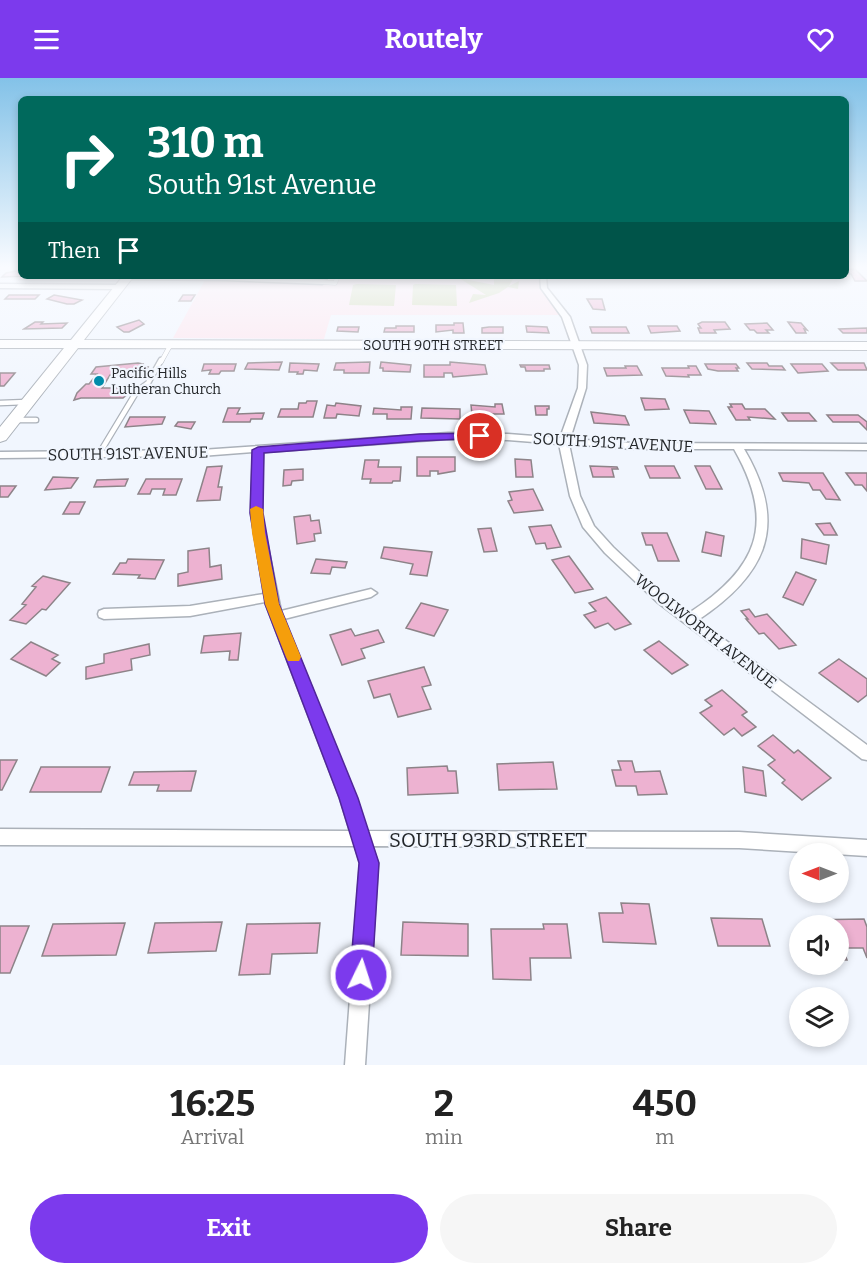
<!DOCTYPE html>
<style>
:root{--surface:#fff;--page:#f6f6f6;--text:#222;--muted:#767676;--accent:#7c3aed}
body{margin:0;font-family:Bitter,serif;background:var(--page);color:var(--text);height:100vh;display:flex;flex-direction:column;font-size:22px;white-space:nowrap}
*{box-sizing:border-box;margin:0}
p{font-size:20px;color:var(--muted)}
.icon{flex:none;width:33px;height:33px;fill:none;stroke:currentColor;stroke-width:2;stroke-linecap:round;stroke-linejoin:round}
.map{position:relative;height:987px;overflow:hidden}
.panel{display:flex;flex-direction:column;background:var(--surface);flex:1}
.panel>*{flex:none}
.guide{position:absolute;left:18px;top:18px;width:831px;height:183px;border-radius:9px;box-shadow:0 3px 9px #0003;background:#00695c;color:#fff;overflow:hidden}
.needle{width:39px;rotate:270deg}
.fabs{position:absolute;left:789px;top:765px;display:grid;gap:12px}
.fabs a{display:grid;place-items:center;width:60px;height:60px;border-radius:50%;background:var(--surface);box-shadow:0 3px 9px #0003;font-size:30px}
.pin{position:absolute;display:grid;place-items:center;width:51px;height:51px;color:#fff;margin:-26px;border:3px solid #fff;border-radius:50%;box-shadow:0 2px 6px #0007}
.me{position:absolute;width:66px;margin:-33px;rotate:4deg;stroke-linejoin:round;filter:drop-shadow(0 0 4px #0008)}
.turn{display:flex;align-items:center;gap:21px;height:126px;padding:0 30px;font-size:27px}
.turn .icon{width:78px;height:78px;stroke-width:2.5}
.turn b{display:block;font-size:42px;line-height:51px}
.then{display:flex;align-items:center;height:57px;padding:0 30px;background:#0003;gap:12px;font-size:22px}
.eta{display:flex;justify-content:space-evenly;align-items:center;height:102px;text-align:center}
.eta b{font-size:36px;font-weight:700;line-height:42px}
.action{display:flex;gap:12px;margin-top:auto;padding:12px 30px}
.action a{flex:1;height:69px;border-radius:36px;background:var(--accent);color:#fff;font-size:24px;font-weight:700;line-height:69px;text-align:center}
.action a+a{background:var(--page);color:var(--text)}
header{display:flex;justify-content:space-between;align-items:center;height:78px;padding:0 30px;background:var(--accent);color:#fff;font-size:27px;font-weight:700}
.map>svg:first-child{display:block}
.education{fill:#fee4ed}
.green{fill:#cdd5aa}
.building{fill:#edb2d1;stroke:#8d8388;stroke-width:1.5}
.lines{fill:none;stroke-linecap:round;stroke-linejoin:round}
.lane-far1-casing{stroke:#abb1b9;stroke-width:5}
.lane-casing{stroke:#abb1b9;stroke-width:7}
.street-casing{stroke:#abb1b9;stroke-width:3}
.primary-casing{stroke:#abb1b9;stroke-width:2}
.lane-far1{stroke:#fff;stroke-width:4}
.lane{stroke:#fff;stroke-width:4.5}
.street{fill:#fff;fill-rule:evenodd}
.primary{fill:#fff;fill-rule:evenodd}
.route{fill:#7c3aed;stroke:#51269a;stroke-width:1.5}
.slow{fill:#f59e0b}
.poi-dot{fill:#008caa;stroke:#f1f6fe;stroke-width:2}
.labels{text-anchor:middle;stroke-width:4.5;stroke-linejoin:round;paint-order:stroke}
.far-street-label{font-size:14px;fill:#232629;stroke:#f1f6fe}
.far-poi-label{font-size:14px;fill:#232629;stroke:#f1f6fe;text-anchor:start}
.street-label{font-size:16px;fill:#232629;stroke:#f1f6fe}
.near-street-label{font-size:20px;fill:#232629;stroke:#f1f6fe}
</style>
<header><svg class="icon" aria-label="menu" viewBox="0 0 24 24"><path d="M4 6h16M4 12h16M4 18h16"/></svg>Routely<svg class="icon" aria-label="heart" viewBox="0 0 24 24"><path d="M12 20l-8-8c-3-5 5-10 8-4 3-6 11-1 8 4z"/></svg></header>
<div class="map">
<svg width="867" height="987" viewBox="0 0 867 987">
<rect width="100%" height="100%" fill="#f1f6fe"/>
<path class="education" d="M227 198H543L544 208 564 237H331L324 261 173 260 205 202Z"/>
<path class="green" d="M459 200 494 207V201H513L509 208 519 203 518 211 508 209 499 215 469 225 473 216 486 217Z
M357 206 396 207 394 228 349 227 353 207Z
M415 206 456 207 457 228 412 227 413 207Z"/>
<path class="building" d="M846 191H855L867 203H855L851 196H846Z
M21 192V198H29L2 199 6 195Z
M302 198H328L327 202 301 201Z
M9 217H39L35 221H5Z
M54 217 82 222 74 226H67L47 221Z
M183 217H195L191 223H179Z
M587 221H602L605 232 593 231Z
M139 242 144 246 129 254H124L117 249Z
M35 244H43L41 246 67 245 62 250 24 251Z
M702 244H725L730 251 714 252 716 255H700L698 250H701L698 246Z
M788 244 801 245 807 252 804 251 806 255H796Z
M454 245H463L464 255H453V252L436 254V247H454Z
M767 245 773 252H766L769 255H757L754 252H750L745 246Z
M396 248H414V254H384L385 250H396Z
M526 248 547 249 549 255 527 254Z
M648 248H677L680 253 651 255Z
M338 249H359L358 254 337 253Z
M489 249H503V255H482V250Z
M590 249H626L629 255H592Z
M867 250V255H843L839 251Z
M282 284 279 292 245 291 248 285Z
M370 284 369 295H344V292H334L336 285Z
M381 284 411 287 410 294 383 293V290H380Z
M450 284 485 287 487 296 453 299 452 295H444V299H424V287H450Z
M138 285 143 286 141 289H148L142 299 110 297 102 310H129V315L123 320H81L74 322 77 315 86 306H89L97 296H91L96 289Z
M290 285 319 286 317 293 304 292 303 296H297L298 294H289Z
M747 285H767L769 288H782L785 292 752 291Z
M831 285H864L867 292H838Z
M204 286H236L234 293H221L219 296H209L211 292 202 293Z
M705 286H736L739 290H736L738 293H718L708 291Z
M791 286H822L828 293 798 295Z
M520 287H549L550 291H544V293H526L525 289H521Z
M625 288H637L642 297 607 298 604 290H626Z
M688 288H696L701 297H688L689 299 666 298 662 290H689Z
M0 295H15L4 308H0Z
M641 320 665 321 669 331 645 332Z
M307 323H317L313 339H278L281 331H298L299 325H306Z
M336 325 361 328 359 338 337 336 336 340H324L327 327 335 328Z
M495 326H502L504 336H493V340H485V337H472L471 327 495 329Z
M730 326H742L745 331H765L775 341 748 339 750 342H736L728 329H732Z
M535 328H549V331H547V337H536Z
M401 329H412L411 341H387V336H373L374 330 401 332Z
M228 330H240L237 336 264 335 262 341H251L250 344H223Z
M422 330 460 331V341L421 340Z
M684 332 709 333 716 346 690 345Z
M591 334 625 338 629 347 594 345Z
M782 335H809L816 343H788Z
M827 337H858L867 344V352L859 344H833Z
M130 339H165L162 346 125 349Z
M178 344H195L191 351 175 348Z
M417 379H455V393L438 396V393H430V398H417Z
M515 381 531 382 533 399H516Z
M365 382H379L378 389H401L400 403H393L392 405H370L371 401H362Z
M222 388 218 409H222L220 422 197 423 207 389Z
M590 388 617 389 618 391H612L614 399H593Z
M645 388H674L680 400H650Z
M695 388H710L722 411H706Z
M303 391V402L292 403 291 407 283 408 284 392Z
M779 395H823L840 422 826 421 820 412H813L809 405 783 403Z
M846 395H867V413L862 407H855Z
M53 399 78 400 71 410 45 412Z
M128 401 125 408 94 409 97 402Z
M146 401H182L176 417H163L165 411H152L150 416H138Z
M0 408H16L8 419H0Z
M533 411 543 432 514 435 508 423 512 422 509 414Z
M70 424H85L79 436H63Z
M310 437 311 443 319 442 321 455 314 456 315 463 297 466 294 439Z
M830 445 837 457H824L816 446Z
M551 447 561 469 547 471 545 465 536 466 529 449Z
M491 450 497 473 484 474 478 451Z
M706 454 724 458 721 478 702 474Z
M642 455H667L679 483H658L652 467H646Z
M802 461 829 467 826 486 801 480Z
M384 469 432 474 427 498 410 496 413 486 381 480Z
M209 470 210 489 221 487 222 501 178 508V496L188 494V473Z
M569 478 593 511 575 515 552 482Z
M128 481 164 482 155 501 138 500 140 497 113 496 120 485H126Z
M316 481 347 484 345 490 332 489 330 496 311 495Z
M796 494 816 502 803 527 783 519Z
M43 498 70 505 46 532 42 531 26 546 10 542 26 527 22 526 36 509 32 508Z
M606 519 631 546 615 552 608 545 595 550 584 537 596 533 589 525Z
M421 525 448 532 434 558 406 550Z
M749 531 755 539 767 536 796 567 779 571 764 555 759 556 746 541H748L741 533Z
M351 551 355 558 378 552 384 564 361 571 365 580 342 587 330 557Z
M241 555 238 582H229L230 573 201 575 204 558Z
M659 563 688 587 672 596 644 572Z
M31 564 58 577 52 581 60 585 46 598 11 581Z
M149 566 150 577 131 581 132 592 86 601V589L104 585V576Z
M839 581 867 601V617L858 624 819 595Z
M424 589 431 607 422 609 431 631 398 639 390 616 374 620 368 603Z
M722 612 747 634 742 637 756 649 742 658 734 650 724 657 700 635 712 628 705 622Z
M773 657 794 675 798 672 831 700 802 722 782 705 785 702 768 687 775 682 758 668Z
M0 682H17L2 712H0Z
M618 683H632L635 694 660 693 667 716 638 717 636 708H616L612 692H621Z
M553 684 557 711 499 712 497 686Z
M447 688 448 693H456L458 715 408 717 407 690Z
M41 689H110L101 714H30Z
M743 689 763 693 766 718 745 714Z
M196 693 191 713H157L159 707H129L134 694Z
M621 825 649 826 656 866 603 864 599 835H623Z
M711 840 762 841 770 868H718Z
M864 841 867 849V880L863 870H843L847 882H838V848H807L805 842Z
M222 844 216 873 148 875 155 845Z
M403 844 468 846V878L401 877Z
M125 845 116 877 42 878 53 846Z
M320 845 317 875 272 876 270 896 239 897 247 846Z
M543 846H567L571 880H530L531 902 493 901 491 851H544Z
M0 848H29L10 895H0Z"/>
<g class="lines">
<defs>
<path id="lane-far1" d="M322 204 335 205 338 198
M161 284 171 266"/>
<path id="lane" d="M0 325 26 324
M16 342H36
M99 376 137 313 148 305 161 282"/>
<path id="street" d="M128 198H227L322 202 325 204 322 206 226 202 126 201 125 200Z
M540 198H546L547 210 570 239 587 287 586 310 570 361 632 365 867 366V372L744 371C789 447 767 496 698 542L867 667V682L862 681 657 524 605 475 583 449 570 418 559 366 508 362 448 361 263 374 261 435 281 533 371 511 377 515 371 519 284 541 356 720 367 753 739 754 867 762V778L739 770 372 768 378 785 365 987H345L360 785 355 768 0 767V751L350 753 340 720 265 524 190 538 104 541 99 539 98 536 99 533 104 531 190 528 264 516 251 435 253 374 201 378 0 380V374L201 372 448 355 508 356 560 360 578 310 579 287 562 239 541 210ZM569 366 632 371H734C777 446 757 491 689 535L665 518 613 469 594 448 580 418Z
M0 206 121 207 124 209 121 211 0 210Z"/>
<path id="primary" d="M123 198H134L84 262 867 264V272L78 270 6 362 0 364V349L64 270H0V262H71Z"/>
</defs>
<use href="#lane-far1" class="lane-far1-casing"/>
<use href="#lane" class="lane-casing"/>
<use href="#street" class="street-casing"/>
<use href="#primary" class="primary-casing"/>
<use href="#lane-far1" class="lane-far1"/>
<use href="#lane" class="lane"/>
<use href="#street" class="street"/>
<use href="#primary" class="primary"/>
</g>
<linearGradient id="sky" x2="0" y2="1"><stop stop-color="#83c2e8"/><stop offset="0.58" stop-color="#f9fbff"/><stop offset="1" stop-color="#f9fbff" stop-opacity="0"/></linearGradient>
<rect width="867" height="326" fill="url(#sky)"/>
<path class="route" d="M480 355 484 356V360L420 363 264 375 263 435 279 526 358 720 379 785 372 897 369 905 361 908 354 905 350 897 359 785 339 720 265 526 250 435 252 372 258 369 420 356Z"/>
<path class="slow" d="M256 428 263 431 265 455 279 526 301 579 299 583H288L286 579 265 526 252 455 250 431Z"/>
<circle class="poi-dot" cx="99" cy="303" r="6"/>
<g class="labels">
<g class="far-street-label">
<text x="433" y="272">SOUTH 90TH STREET</text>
</g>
<g class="far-poi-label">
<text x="111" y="300">Pacific Hills<tspan x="111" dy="16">Lutheran Church</tspan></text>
</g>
<g class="street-label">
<text transform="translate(613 364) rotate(3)" y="6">SOUTH 91ST AVENUE</text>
<text transform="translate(128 375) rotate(-1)" y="6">SOUTH 91ST AVENUE</text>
<text transform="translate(706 553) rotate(38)" y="6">WOOLWORTH AVENUE</text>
</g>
<g class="near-street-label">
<text x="488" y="769">SOUTH 93RD STREET</text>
</g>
</g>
</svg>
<div class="fabs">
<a><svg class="needle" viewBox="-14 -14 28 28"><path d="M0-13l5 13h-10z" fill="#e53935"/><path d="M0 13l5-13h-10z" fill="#767676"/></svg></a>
<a><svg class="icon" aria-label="sound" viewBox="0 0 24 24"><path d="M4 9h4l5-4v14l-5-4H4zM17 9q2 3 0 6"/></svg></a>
<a><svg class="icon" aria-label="layers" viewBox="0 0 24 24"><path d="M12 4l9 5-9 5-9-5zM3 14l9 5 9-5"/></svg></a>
</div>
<div class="pin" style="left:480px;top:358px;background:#d93025"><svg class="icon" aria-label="arrive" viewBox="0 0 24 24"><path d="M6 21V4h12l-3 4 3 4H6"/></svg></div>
<svg class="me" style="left:361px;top:897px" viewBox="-20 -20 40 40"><circle r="17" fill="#7c3aed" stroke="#fff" stroke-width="3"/><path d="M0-11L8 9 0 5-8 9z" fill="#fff"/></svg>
<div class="guide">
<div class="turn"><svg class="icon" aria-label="right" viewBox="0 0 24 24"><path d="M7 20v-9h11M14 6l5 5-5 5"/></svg><div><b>310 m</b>South 91st Avenue</div></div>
<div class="then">Then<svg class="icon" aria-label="arrive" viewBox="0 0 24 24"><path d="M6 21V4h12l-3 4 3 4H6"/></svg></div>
</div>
</div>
<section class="panel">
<div class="eta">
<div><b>16:25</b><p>Arrival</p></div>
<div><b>2</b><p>min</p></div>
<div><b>450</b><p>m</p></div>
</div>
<div class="action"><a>Exit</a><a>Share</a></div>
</section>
